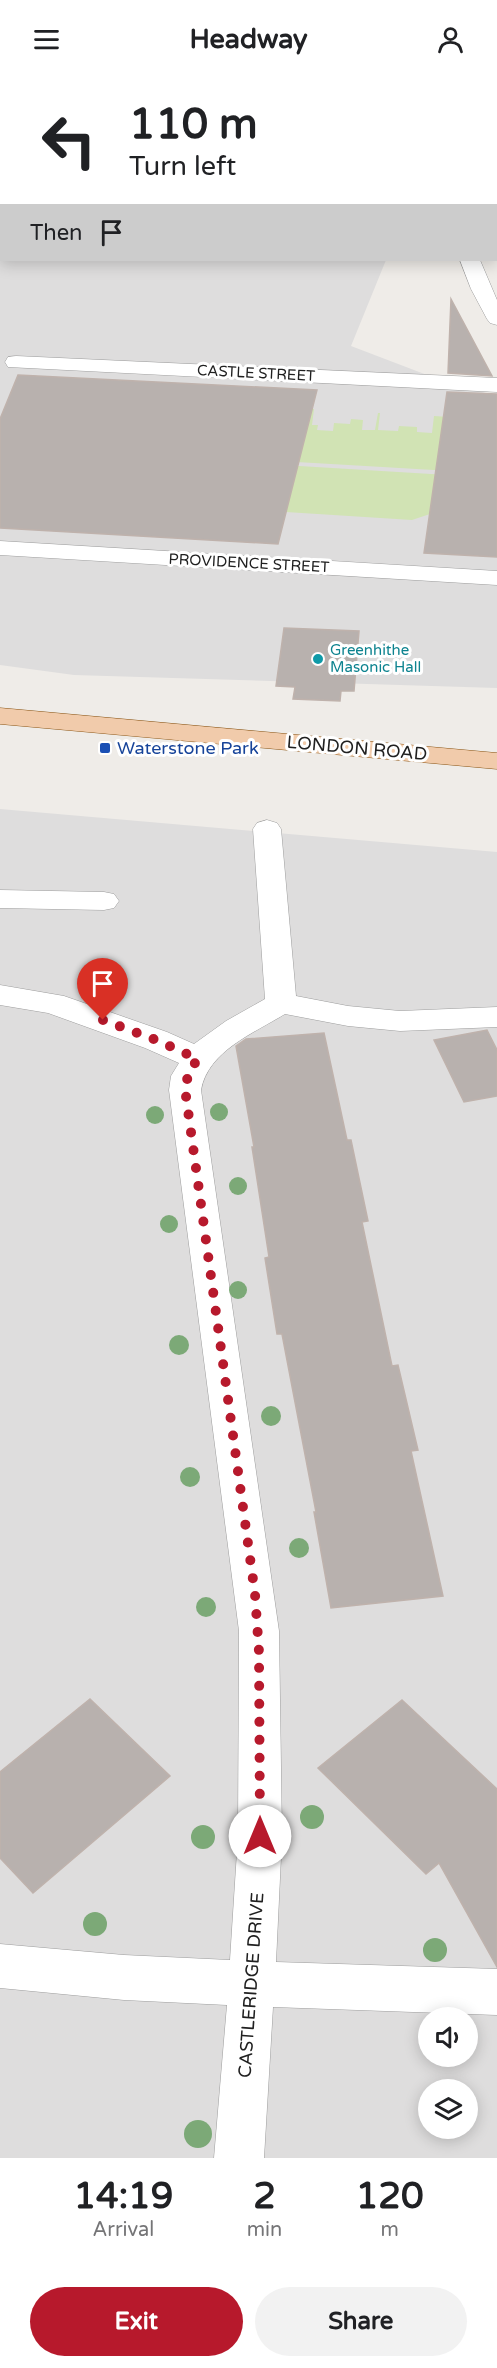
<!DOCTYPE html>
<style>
:root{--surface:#fff;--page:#f2f2f2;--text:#202124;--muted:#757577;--accent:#b7192c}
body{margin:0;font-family:"Varela Round",sans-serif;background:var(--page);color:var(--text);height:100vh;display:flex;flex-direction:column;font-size:22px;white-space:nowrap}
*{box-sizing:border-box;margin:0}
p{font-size:20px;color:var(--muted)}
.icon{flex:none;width:33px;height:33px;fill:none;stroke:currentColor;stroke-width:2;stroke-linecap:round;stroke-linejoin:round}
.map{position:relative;height:2080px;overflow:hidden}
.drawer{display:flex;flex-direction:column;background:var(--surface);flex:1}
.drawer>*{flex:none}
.banner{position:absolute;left:0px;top:0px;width:498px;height:183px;box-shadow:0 3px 15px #0003;background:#fff;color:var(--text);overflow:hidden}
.buttons{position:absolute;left:418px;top:1929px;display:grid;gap:12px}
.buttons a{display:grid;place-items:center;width:60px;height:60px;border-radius:50%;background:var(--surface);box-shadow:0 3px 15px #0003;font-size:30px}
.pin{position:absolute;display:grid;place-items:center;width:51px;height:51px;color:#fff;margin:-62px -26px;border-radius:50% 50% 50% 0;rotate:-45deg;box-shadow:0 0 6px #0007}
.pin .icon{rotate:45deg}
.me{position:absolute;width:66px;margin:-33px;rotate:0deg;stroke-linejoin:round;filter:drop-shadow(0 0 4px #0008)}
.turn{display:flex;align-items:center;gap:21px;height:126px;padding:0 30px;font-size:27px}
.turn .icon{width:78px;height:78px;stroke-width:2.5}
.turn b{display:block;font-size:42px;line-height:51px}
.then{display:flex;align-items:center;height:57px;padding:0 30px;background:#0003;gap:12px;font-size:22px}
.eta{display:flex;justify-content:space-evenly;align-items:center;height:102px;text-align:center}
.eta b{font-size:36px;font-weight:700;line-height:42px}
.primary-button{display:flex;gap:12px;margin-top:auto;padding:12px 30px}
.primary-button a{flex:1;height:69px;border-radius:36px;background:var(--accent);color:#fff;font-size:24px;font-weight:700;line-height:69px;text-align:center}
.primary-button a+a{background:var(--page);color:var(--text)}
header{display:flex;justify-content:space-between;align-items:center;height:78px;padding:0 30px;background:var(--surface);font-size:27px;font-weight:700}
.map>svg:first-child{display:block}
.residential{fill:#dedddd;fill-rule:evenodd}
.grass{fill:#d1e3b4}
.building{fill:#b8b1ae;stroke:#bfb2ac;stroke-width:1.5}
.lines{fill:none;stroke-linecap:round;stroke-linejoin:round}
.minor-casing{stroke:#9d9d9d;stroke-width:1}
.major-casing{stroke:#8a5413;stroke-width:1}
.minor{fill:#fff;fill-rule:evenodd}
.major{fill:#f1cbab;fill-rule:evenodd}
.tree{fill:#7ca977}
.route{stroke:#b7192c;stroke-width:10;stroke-dasharray:0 18}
.culture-dot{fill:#0f9aa8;stroke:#fff;stroke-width:2}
.transit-dot{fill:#1a4fb4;stroke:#fff;stroke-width:2}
.labels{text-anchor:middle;stroke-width:6;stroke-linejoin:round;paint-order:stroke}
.far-street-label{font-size:15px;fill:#202020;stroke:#fff}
.far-culture-label{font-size:15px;fill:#0d838f;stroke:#fff;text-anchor:start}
.transit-label{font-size:18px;fill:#164399;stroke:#fff;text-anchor:start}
.street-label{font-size:18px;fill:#202020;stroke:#fff}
</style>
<header><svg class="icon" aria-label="menu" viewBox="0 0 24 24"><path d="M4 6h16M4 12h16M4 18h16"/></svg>Headway<svg class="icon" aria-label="person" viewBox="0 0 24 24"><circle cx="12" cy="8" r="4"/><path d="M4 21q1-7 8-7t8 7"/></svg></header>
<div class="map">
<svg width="497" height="2080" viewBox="0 0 497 2080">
<rect width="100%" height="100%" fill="#efece8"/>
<path class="residential" d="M0 0H340L2 2V182H386L351 268 448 305 497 318V610L74 597 0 587Z
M0 731 497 774V2080H0ZM429 1940H468V1978H429ZM429 2012H468V2050H429Z"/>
<path class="grass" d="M310 331H314L312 347H318L317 352 333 353 334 345 350 346 351 341 363 342 362 352H375L378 335H380L378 352 398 353 399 348 417 349V354L432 355 434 338 449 339 497 351 468 394 176 377Z
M0 370 497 400 430 436 412 442 286 434Z"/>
<path class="building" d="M451 221 492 298 448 295Z
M18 297 317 312 278 466 0 450V341Z
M447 314 497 316V479L424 475Z
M284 550 359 553 354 613H341L340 623 293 621 295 609 276 608Z
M487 952 497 972V1018L464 1024 434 962Z
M324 955 347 1062H351L368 1143 362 1144 392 1288 398 1287 418 1372 411 1373 443 1518 331 1530 314 1434H316L282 1256H277L265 1180 269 1179 252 1069H254L236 968 246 961Z
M90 1621 170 1698 33 1815 0 1780V1694Z
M402 1622 497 1711V1889L439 1785 426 1796 318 1690Z"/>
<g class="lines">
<defs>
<path id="minor" d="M92 0H108L91 2Z
M0 14H2V24H0Z
M0 75H2L0 87Z
M497 93V105H496V94Z
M460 182H480L497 222V247L490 245 487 241 471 211Z
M16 278 497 300V314L8 289 5 284 8 279Z
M0 463 497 493V507L0 477Z
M267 742 277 745 281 751 296 918 348 928 400 933 497 929V949L400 953 348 948 285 936C254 955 208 973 201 1012L279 1553 282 1758 276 1884 497 1891V1937L273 1929 264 2080H214L227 1927 124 1922 0 1910V1866L124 1877 230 1882 238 1758 239 1553 169 1012 171 998 179 985 145 970 48 935 0 927V907L64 918 167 954 194 966 226 943 265 921 253 751 257 745Z
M0 812 104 814 114 816 119 823 114 830 104 832 0 830Z"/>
<path id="major" d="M0 630 497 675V691L0 646Z"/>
</defs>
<use href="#minor" class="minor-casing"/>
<use href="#major" class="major-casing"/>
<use href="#minor" class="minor"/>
<use href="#major" class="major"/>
</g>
<g class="tree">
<circle cx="219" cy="1034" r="9"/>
<circle cx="155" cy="1037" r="9"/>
<circle cx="238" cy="1108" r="9"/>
<circle cx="169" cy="1146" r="9"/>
<circle cx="238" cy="1212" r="9"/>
<circle cx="179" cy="1267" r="10"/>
<circle cx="271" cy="1338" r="10"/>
<circle cx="190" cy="1399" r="10"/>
<circle cx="299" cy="1470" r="10"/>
<circle cx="206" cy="1529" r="10"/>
<circle cx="312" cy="1739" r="12"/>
<circle cx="203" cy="1759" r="12"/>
<circle cx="95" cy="1846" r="12"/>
<circle cx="435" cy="1872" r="12"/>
<circle cx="198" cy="2056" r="14"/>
</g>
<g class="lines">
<path class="route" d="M103 942 156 962 198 981 189 993 185 1011 255 1516 259 1574 260 1758"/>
</g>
<circle class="culture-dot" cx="318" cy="581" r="6"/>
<rect class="transit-dot" x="99" y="664" width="12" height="12" rx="3"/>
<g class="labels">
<g class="far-street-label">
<text transform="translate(256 295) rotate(3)" y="5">CASTLE STREET</text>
<text transform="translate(249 485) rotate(3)" y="5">PROVIDENCE STREET</text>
</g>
<g class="far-culture-label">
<text x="330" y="577">Greenhithe<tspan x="330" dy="17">Masonic Hall</tspan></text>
</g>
<g class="transit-label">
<text x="117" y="676">Waterstone Park</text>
</g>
<g class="street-label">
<text transform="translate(357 670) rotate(5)" y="6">LONDON ROAD</text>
<text transform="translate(251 1907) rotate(-86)" y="6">CASTLERIDGE DRIVE</text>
</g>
</g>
</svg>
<div class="buttons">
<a><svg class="icon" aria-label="sound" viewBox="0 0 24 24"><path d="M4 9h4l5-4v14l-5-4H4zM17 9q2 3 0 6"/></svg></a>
<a><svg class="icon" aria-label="layers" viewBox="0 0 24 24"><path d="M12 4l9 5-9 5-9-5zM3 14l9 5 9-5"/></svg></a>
</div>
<div class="pin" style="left:103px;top:942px;background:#d93025"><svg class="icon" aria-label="arrive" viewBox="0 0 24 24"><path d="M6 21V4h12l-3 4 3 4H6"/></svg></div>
<svg class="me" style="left:260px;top:1758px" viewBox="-20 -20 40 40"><circle r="19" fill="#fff"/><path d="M0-13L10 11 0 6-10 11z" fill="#b7192c"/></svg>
<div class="banner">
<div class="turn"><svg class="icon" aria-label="left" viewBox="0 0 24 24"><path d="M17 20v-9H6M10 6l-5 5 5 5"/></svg><div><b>110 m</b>Turn left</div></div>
<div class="then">Then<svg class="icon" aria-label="arrive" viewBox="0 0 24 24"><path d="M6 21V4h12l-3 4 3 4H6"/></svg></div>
</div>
</div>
<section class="drawer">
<div class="eta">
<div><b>14:19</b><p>Arrival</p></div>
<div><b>2</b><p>min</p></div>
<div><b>120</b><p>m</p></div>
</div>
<div class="primary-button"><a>Exit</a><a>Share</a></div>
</section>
